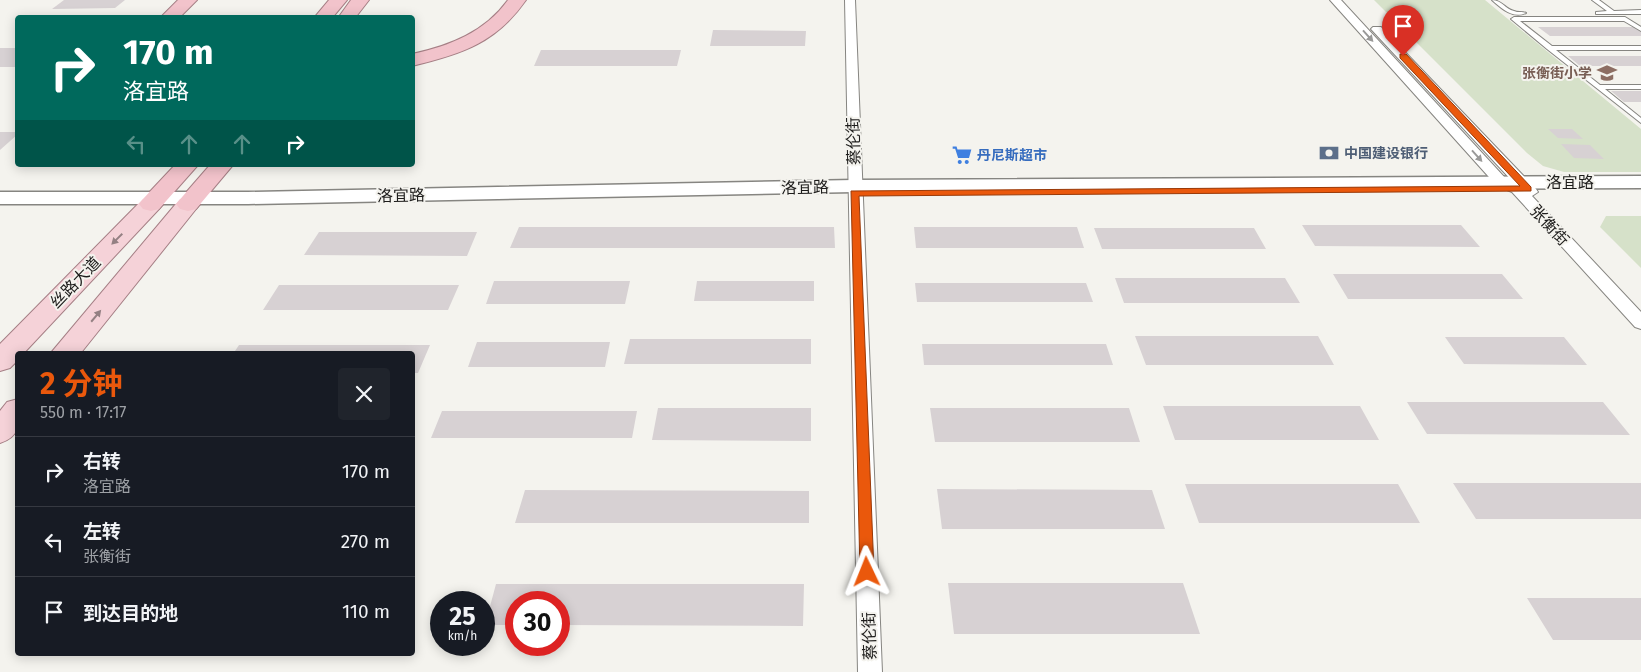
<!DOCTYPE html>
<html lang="zh">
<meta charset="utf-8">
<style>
:root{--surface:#171b24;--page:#20242c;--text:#f1f3f6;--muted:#9ea1a6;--line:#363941;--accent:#ea580c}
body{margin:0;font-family:"Fira Sans","Noto Sans SC",sans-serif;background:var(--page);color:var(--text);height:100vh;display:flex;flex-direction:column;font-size:19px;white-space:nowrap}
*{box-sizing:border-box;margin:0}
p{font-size:16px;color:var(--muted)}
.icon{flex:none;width:28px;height:28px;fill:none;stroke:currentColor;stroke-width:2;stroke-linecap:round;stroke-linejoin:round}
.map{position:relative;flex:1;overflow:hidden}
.panel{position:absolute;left:15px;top:351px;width:400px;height:305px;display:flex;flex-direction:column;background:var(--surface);border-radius:5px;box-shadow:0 2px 12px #0003}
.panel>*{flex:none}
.hud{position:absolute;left:15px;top:15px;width:400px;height:152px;border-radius:5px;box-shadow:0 2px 12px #0003;background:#00695c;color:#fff;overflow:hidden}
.speed{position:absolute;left:430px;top:591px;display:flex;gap:10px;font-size:25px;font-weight:700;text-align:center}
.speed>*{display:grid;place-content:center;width:65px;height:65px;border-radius:50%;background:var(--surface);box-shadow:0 2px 12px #0003;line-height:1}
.speed small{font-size:12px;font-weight:400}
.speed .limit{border:8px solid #d22;background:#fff;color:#111}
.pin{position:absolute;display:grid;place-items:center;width:42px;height:42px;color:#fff;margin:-51px -21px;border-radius:50% 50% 50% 0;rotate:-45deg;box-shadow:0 0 5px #0007}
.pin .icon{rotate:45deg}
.me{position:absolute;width:55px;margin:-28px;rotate:358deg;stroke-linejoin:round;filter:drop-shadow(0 0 4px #0008)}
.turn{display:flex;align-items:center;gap:18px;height:105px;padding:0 25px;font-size:22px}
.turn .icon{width:65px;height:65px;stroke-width:2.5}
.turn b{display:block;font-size:35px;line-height:42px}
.lanes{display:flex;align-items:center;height:48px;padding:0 25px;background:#0003;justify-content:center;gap:25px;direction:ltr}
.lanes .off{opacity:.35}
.round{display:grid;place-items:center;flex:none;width:52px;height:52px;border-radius:5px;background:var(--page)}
.head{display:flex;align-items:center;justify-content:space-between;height:85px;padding:0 25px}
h1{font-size:30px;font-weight:700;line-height:38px;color:var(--accent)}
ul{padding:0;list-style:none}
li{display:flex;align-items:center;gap:15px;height:70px;padding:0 25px;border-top:1px solid var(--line)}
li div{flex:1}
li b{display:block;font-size:19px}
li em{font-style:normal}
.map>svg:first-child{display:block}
.green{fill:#d6e1c9}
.building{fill:#d7d1d3}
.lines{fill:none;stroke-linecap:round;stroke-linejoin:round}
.service-casing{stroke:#868581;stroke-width:2}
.minor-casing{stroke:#868581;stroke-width:2}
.tertiary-casing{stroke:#868581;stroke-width:3}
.primary-casing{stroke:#a57f85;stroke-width:2}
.trunk-casing{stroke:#a57f85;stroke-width:2}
.service{fill:#fff;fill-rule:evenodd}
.minor{fill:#fff;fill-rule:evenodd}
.tertiary{fill:#fff;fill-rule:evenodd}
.primary{fill:#f5d2d8;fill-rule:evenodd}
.trunk{fill:#f2c3cb;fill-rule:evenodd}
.oneway{fill:#999998}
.oneway2{fill:#948083}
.route{fill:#ea580c;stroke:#983908}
.labels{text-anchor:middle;stroke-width:4;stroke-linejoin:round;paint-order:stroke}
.far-education-label{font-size:14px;font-weight:bold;fill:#785e54;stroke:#f4f3ee;text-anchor:end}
.far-service-label{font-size:14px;font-weight:bold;fill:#4e5e75;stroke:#f4f3ee;text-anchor:start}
.far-shop-label{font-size:14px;font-weight:bold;fill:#366cbe;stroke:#f4f3ee;text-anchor:start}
.street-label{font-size:16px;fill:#1d1c1b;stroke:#f4f3ee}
</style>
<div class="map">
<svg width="1641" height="672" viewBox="0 0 1641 672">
<rect width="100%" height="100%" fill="#f4f3ee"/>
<path class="green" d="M1374 0H1485L1641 129V172H1564L1543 166 1527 153Z
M1606 216H1641V268L1600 227Z"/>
<path class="building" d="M64 0H125L115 8 52 9Z
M1538 27H1634L1641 31V36H1550Z
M713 30 806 31 805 46H710Z
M0 48H18V67H0Z
M541 50H681L677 66H534Z
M1568 56H1641V66H1580Z
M1611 91H1641V102H1624Z
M1548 129H1572L1583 139 1558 138Z
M0 132H18V134L0 150Z
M1561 144 1590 145 1604 159 1574 158Z
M1302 225H1461L1480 247 1315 246Z
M519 227H834L835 248H510Z
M914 227H1077L1084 248H916Z
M1094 228H1254L1266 249H1102Z
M319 232H477L467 256 304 255Z
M1333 274H1502L1523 299H1348Z
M1115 278H1285L1300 303H1124Z
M494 281H630L625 304H486Z
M697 281H814V301H694Z
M915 283H1086L1093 302H917Z
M279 285H459L448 310H263Z
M1135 336H1318L1334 365H1146Z
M1445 337H1564L1587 365 1464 364Z
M630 339H811V364H624Z
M477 342H610L605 367H468Z
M922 344H1106L1113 365H924Z
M239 345H430L418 373H412V354H233Z
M1407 402H1603L1630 435 1427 434Z
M1163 406H1360L1379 440H1175Z
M658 408H811V441L652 440Z
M930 408H1129L1140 442H935Z
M442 411H637L632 438H431Z
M1453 483H1641V519H1476Z
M1185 484H1398L1420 523H1199Z
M937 489 1152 490 1165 529H942Z
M525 490 809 491V523H515Z
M948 583H1183L1200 634H954Z
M496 584H804L803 626 559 625V602H516V625H485Z
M1527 598H1641V640H1553Z"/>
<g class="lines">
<defs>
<path id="service" d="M1492 0C1502 0 1505 9 1514 11 1518 13 1522 11 1526 13 1513 19 1502 9 1492 0Z
M1592 0H1599L1614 11 1641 10V14H1596V12L1607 11Z
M1625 17 1641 27V31L1624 21H1520L1552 46H1641V50H1556L1600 85H1641V89H1605L1641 118V123L1547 49 1511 19 1514 17Z"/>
<path id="minor" d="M845 0H855L882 672H858Z
M1330 0H1341L1507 180 1514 183 1371 29 1373 27H1381L1536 189 1538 192 1532 196 1641 312V329L1635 327 1512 192 1497 186Z"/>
<path id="tertiary" d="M1641 176V188L854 192 248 204H0V192H248L854 180Z"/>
<path id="primary" d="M151 197 159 199 163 204 159 209 23 354H18V360L10 368 0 371V344L143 199Z
M188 197 196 199 200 204 80 354H50L180 199Z
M18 399C18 420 24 435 0 443V411L7 402Z"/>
<path id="trunk" d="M178 0H197L179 18H160Z
M329 0H347L332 18H314Z
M351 0H369L355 18H338Z
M508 0H526C496 43 462 54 412 66V54C450 46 485 32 508 0Z
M175 165H198L159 209 151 211 143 209 139 204 143 199Z
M210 165H233L196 209 188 211 180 209 176 204Z"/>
</defs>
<use href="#service" class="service-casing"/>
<use href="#minor" class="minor-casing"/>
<use href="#tertiary" class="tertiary-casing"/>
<use href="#primary" class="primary-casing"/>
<use href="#trunk" class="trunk-casing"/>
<use href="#service" class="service"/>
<use href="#minor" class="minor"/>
<use href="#tertiary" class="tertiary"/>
<use href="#primary" class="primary"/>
<use href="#trunk" class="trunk"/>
</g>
<defs><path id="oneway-solid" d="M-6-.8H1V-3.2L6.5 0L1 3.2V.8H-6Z" transform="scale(1.25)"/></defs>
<g class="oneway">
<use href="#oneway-solid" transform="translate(1368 36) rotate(48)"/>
<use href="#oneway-solid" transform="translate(1477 156) rotate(48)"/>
</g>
<g class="oneway2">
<use href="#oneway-solid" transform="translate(117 239) rotate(135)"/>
<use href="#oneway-solid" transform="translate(96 316) rotate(-50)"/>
</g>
<path class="route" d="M1400 54H1406L1531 187V191L859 196 874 572 872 577 867 579 862 577 860 572 851 191 1520 186 1400 58Z"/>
<defs>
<symbol id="school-bare" viewBox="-9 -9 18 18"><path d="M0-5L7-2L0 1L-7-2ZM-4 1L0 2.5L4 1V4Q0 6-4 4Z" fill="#8d6e63" stroke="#f4f3ee" stroke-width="2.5" paint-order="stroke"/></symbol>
<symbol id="bank-bare" viewBox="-9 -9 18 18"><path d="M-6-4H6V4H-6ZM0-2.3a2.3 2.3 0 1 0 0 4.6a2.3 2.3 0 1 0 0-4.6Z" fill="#5c6f8a" stroke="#f4f3ee" stroke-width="2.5" paint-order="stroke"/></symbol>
<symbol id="supermarket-bare" viewBox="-9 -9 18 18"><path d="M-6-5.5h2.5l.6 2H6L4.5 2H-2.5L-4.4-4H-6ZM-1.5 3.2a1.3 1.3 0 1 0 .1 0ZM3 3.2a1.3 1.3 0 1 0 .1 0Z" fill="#3f7fe0" stroke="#f4f3ee" stroke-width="2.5" paint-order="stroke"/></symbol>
</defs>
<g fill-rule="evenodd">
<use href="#school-bare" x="1593" y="59" width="28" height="28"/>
<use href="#bank-bare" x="1315" y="139" width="28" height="28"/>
<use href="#supermarket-bare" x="948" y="141" width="28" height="28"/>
</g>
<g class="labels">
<g class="far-education-label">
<text x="1592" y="78">张衡街小学</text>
</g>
<g class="far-service-label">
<text x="1344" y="158">中国建设银行</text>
</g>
<g class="far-shop-label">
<text x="977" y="160">丹尼斯超市</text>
</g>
<g class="street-label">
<text transform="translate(853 141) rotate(-91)" y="6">蔡伦街</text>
<text x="1570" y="188">洛宜路</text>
<text transform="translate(805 187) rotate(-1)" y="6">洛宜路</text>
<text transform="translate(401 195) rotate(-1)" y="6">洛宜路</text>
<text transform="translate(1550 225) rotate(47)" y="6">张衡街</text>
<text transform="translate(75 282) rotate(-46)" y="6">丝路大道</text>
<text transform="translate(869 636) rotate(-92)" y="6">蔡伦街</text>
</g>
</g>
</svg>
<div class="speed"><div>25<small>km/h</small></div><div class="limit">30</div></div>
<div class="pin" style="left:1403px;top:56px;background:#d93025"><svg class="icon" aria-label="arrive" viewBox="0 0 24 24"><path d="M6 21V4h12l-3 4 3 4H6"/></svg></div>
<svg class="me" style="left:867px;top:572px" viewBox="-20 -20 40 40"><path d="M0-17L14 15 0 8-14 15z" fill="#ea580c" stroke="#fff" stroke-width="4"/></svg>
<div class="hud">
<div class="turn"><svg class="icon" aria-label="right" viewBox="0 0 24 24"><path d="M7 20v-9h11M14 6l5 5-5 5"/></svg><div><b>170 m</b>洛宜路</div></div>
<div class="lanes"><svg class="icon off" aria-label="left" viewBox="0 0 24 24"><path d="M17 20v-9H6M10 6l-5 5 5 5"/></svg><svg class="icon off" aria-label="ahead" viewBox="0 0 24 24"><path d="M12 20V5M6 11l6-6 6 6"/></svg><svg class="icon off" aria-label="ahead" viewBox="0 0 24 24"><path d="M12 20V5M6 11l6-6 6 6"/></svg><svg class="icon" aria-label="right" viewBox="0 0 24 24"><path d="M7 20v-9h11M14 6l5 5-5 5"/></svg></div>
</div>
<section class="panel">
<div class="head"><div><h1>2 分钟</h1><p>550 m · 17:17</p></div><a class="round"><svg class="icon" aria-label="close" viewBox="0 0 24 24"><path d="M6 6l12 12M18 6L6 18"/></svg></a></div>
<ul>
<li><svg class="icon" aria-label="right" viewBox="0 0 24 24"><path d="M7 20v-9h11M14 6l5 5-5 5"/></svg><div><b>右转</b><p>洛宜路</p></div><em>170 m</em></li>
<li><svg class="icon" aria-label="left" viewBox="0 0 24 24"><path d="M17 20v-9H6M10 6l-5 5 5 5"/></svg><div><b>左转</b><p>张衡街</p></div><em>270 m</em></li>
<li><svg class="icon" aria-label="arrive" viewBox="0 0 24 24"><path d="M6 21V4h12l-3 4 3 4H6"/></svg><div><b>到达目的地</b></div><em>110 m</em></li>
</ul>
</section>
</div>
